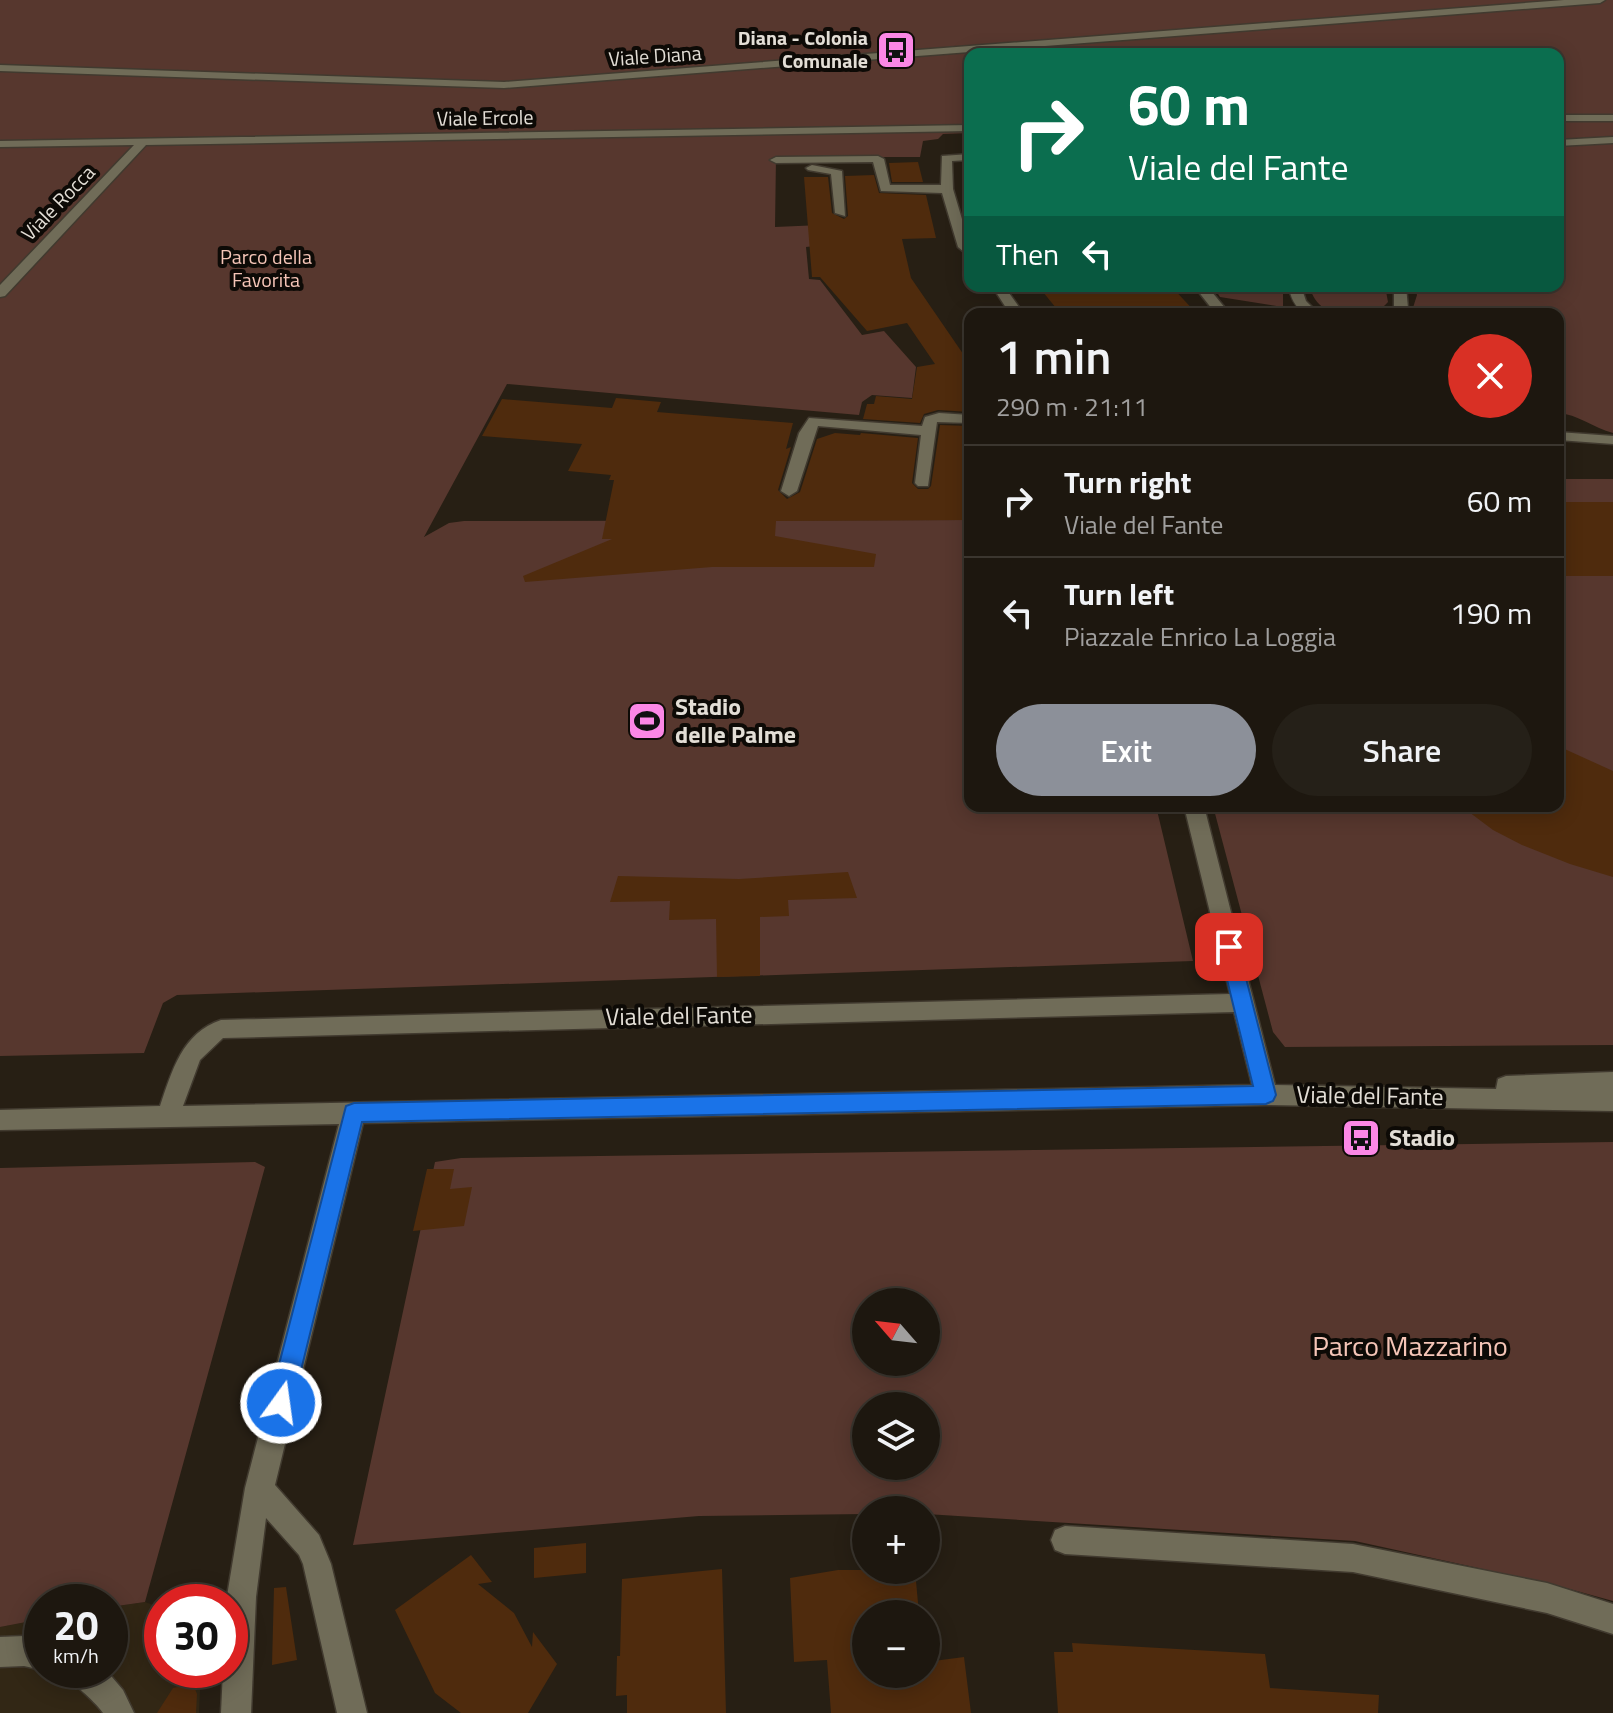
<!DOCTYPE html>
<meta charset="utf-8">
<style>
:root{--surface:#1d170f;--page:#252018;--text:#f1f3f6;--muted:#a09f9e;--line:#3b362f;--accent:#8c9099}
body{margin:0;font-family:"Titillium Web",sans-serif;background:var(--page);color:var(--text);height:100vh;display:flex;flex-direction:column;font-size:30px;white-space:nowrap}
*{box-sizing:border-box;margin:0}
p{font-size:26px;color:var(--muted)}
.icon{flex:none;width:44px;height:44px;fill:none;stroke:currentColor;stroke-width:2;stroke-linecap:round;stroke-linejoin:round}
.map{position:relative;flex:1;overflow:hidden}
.side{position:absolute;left:964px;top:308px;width:600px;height:504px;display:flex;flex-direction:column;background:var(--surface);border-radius:16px;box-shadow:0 4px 20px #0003,0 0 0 2px var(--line)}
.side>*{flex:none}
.guide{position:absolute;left:964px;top:48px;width:600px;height:244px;border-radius:16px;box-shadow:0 4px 20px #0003,0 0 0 2px var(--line);background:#0b6e4f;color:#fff;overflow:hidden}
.needle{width:52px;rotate:298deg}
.fabs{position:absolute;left:852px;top:1288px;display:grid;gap:16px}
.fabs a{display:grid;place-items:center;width:88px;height:88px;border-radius:50%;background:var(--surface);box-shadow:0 4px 20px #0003,0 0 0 2px var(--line);font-size:40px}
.speed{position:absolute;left:24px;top:1584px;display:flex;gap:16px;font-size:40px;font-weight:700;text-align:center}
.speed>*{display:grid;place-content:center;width:104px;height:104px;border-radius:50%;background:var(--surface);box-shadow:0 4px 20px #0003,0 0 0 2px var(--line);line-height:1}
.speed small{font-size:20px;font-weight:400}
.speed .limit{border:12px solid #d22;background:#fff;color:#111}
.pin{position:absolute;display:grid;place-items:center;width:68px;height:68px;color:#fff;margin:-34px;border-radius:16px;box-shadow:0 4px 12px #0006}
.me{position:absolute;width:88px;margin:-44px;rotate:14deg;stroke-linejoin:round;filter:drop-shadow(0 0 6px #0008)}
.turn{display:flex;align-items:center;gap:28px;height:168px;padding:0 32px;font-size:36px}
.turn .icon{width:104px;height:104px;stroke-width:2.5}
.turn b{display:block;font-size:56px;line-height:68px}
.then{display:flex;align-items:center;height:76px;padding:0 32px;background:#0003;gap:16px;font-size:30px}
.round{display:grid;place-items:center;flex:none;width:84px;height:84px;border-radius:42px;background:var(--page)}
.head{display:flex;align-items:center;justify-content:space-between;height:136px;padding:0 32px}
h1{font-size:48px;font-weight:600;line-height:60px}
.cta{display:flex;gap:16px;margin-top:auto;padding:16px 32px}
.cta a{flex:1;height:92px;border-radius:48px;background:var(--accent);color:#fff;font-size:32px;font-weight:600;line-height:92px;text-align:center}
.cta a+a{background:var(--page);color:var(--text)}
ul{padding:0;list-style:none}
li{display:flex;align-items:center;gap:24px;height:112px;padding:0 32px;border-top:2px solid var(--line)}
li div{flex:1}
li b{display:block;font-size:30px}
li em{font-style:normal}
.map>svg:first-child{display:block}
.built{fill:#322715}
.green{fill:#57372e;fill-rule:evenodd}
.building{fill:#4f2b0d}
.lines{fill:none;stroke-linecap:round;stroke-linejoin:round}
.minor-casing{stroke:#413a2f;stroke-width:3}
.minor{fill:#706c58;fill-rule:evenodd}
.route{fill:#1a73e8;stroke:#114b97;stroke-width:2}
.labels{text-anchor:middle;stroke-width:8;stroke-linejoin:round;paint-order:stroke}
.far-poi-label{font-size:20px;font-weight:bold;fill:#e3ded6;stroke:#0d0a06;text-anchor:end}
.far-street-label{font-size:20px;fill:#e3ded6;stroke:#0d0a06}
.far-park-label{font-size:20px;fill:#f5c5b7;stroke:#0d0a06}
.poi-label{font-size:24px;font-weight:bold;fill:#e3ded6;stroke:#0d0a06;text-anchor:start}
.street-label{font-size:24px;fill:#e3ded6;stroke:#0d0a06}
.near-park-label{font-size:28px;fill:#f5c5b7;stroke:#0d0a06}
</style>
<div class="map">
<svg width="1613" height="1713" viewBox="0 0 1613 1713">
<rect width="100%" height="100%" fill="#271f14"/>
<path class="built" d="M145 1602 162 1608V1670H201L199 1713H0V1627L42 1619V1670H110V1607Z"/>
<path class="green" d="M0 0H1613V433C1594 428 1577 414 1558 413V314H1411L1417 295 1414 286H1558V54H970V133L943 134 938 139 923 141 920 157H776L775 227 821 225 823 245 806 247 809 279 820 280 862 335 884 331 916 367 912 398 872 395 862 402 859 415 507 384 424 537 449 523 464 521 970 520V806H1156L1193 961 177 995 163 1003 144 1053 0 1056Z
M1213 286H1283V307L1220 297Z
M1310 286H1385L1388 302C1370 324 1315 321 1310 286Z
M1558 479H1613V1045L1285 1047 1273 1032 1213 806H1558Z
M1613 1142V1601L1555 1585 1355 1541 926 1514V1510H866V1514L699 1516 353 1545 435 1162 461 1158ZM866 1302H926V1362H866ZM866 1406H926V1466H866Z
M255 1162 265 1167 145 1602 110 1607V1602H42V1619L0 1627V1168Z"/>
<path class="building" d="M918 162 923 182H892L889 163Z
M874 175 879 193 926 195 936 238 902 239 911 278 970 364V412L938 410 924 414 920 423 863 419 867 404H874L876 396 912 399 917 367 935 364 907 323 867 331 820 277H812L804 177H828L832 213 844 219 848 216 845 176Z
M1038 286H1171L1197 314H1061Z
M616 398 661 402 657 412 793 423 786 449 791 447 778 490 787 499 800 492 817 439 835 433 860 435 861 433 918 438 912 483 918 489H928L931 486 940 425 970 426V520L776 521 775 536 876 554 874 567H712L525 582 523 576 612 539H602L614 480H609L611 475 568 471 582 444 482 436 502 399 612 408Z
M1558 502H1613V576H1558Z
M1558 746 1613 771V877L1570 864 1522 845 1493 830 1461 806H1558Z
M848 872 857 898 788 900 789 916 760 917V976L717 977 716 919 669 920 670 901 610 902 618 876 739 879Z
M427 1169H454L450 1189 472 1187 464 1226 413 1231Z
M586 1543V1573L534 1578V1548Z
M471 1555 492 1582 478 1584 514 1613 532 1647 533 1632 557 1664 528 1713H461L435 1693 395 1610Z
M722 1569 726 1713H627V1695L616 1696 617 1656H620L622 1579Z
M838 1570H915L919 1614H866V1674H926V1662L964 1657 971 1713H831L827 1660 794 1662 790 1578Z
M286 1587 297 1660 272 1665 274 1588Z
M1072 1643 1265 1654 1270 1688 1379 1695 1378 1713H1058L1054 1652H1073Z
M193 1684 197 1694 196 1713H157L173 1688Z"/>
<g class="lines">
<defs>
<path id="minor" d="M1564 0H1605L1600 3 504 88 0 71V65L504 82Z
M1558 115H1613V121H1558Z
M970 125V131L146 145 5 296 0 297V285L134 145 0 147V141Z
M1613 137V143L1558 146V140Z
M970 154V160L952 161 953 189 970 246V257L958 247 942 193 881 191 873 162 776 163 770 160 776 157 878 156 884 159 890 185H941L942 156Z
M812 165 842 171 845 216 835 213 831 174 808 170 806 168Z
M992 286H1004L1024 314H1010Z
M1194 286H1207L1230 314H1216Z
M1289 286H1301L1306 301 1319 314H1304C1295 306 1290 298 1289 286Z
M1394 286H1406L1408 308 1403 314H1389L1394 308Z
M939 413 970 415V423L937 422 928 486H918L915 483 921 435 818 426 797 491 789 496 781 491 799 433 809 418 922 426 925 417Z
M1558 432 1613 436V444L1558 440Z
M1184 806H1204L1275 1085 1496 1089 1498 1079 1506 1076 1613 1072V1111L1266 1105 363 1123 275 1485 319 1535 331 1564 367 1713H337L303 1564 299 1555 266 1518 256 1597 251 1713H221L223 1670H230V1602H226L245 1488 339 1124 0 1130V1110L160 1106C172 1071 182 1033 221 1020L1230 994ZM1234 1012 1252 1085 183 1106 200 1060 223 1038Z
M1065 1526 1353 1544 1547 1583 1613 1604V1634L1547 1613 1353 1572 1065 1554 1055 1550 1051 1540 1055 1530Z
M24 1636 42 1640V1670L24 1666 0 1667V1637Z
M66 1670H106L123 1690 134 1713H103C92 1697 73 1687 66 1670Z"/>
</defs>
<use href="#minor" class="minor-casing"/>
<use href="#minor" class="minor"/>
</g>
<path class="route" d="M1229 939 1235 941 1238 947 1276 1095 1273 1101 1266 1104 362 1122 293 1403 289 1412 281 1416 272 1412 269 1403 346 1106 354 1103 1253 1086 1219 947 1222 941Z"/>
<defs>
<symbol id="bus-square" viewBox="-11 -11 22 22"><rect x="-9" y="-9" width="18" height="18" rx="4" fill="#fb87e5" stroke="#0d0a06"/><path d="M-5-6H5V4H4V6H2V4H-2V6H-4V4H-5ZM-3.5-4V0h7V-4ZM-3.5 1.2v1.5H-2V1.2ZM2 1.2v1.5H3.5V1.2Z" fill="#111"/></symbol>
<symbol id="stadium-square" viewBox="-11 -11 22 22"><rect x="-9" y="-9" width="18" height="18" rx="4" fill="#fb87e5" stroke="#0d0a06"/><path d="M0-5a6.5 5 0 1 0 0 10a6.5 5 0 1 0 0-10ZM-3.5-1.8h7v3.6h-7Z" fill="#111"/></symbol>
</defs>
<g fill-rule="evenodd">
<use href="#bus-square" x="874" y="28" width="44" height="44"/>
<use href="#stadium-square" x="625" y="699" width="44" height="44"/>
<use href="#bus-square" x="1339" y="1116" width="44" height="44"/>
</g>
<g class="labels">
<g class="far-poi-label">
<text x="868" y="45">Diana - Colonia<tspan x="868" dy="23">Comunale</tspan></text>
</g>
<g class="far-street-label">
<text transform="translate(655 56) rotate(-4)" y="7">Viale Diana</text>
<text transform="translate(485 118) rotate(-1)" y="7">Viale Ercole</text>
<text transform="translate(58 203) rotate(-46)" y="7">Viale Rocca</text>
</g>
<g class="far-park-label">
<text x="266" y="264">Parco della<tspan x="266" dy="23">Favorita</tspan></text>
</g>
<g class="poi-label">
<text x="675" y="715">Stadio<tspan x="675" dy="28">delle Palme</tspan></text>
<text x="1389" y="1146">Stadio</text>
</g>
<g class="street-label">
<text transform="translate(679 1016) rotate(-1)" y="8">Viale del Fante</text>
<text transform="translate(1370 1096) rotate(1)" y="8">Viale del Fante</text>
</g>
<g class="near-park-label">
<text x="1410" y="1356">Parco Mazzarino</text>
</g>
</g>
</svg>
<div class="fabs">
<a><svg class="needle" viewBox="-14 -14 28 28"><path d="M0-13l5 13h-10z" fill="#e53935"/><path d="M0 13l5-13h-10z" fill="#a09f9e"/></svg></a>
<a><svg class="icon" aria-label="layers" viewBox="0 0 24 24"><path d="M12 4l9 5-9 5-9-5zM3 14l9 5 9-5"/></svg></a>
<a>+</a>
<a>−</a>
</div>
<div class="speed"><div>20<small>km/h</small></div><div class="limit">30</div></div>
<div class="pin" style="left:1229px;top:947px;background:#d93025"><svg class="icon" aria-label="arrive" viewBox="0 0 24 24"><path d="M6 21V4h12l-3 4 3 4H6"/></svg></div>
<svg class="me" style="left:281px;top:1403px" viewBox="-20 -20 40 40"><circle r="17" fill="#1a73e8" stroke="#fff" stroke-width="3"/><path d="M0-11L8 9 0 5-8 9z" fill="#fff"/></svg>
<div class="guide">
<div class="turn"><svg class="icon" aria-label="right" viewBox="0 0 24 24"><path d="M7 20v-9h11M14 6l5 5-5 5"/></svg><div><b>60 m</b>Viale del Fante</div></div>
<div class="then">Then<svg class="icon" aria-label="left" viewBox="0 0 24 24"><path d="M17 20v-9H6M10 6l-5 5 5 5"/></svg></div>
</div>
<section class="side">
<div class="head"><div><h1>1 min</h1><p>290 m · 21:11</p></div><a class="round" style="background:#d93025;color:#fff"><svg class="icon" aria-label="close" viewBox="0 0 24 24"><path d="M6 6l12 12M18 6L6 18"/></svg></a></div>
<ul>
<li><svg class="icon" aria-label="right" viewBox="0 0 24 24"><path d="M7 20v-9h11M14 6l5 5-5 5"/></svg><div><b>Turn right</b><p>Viale del Fante</p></div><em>60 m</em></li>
<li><svg class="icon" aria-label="left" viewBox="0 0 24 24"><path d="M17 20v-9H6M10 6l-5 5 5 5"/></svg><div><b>Turn left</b><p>Piazzale Enrico La Loggia</p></div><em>190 m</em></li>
</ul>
<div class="cta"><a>Exit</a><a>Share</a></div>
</section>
</div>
